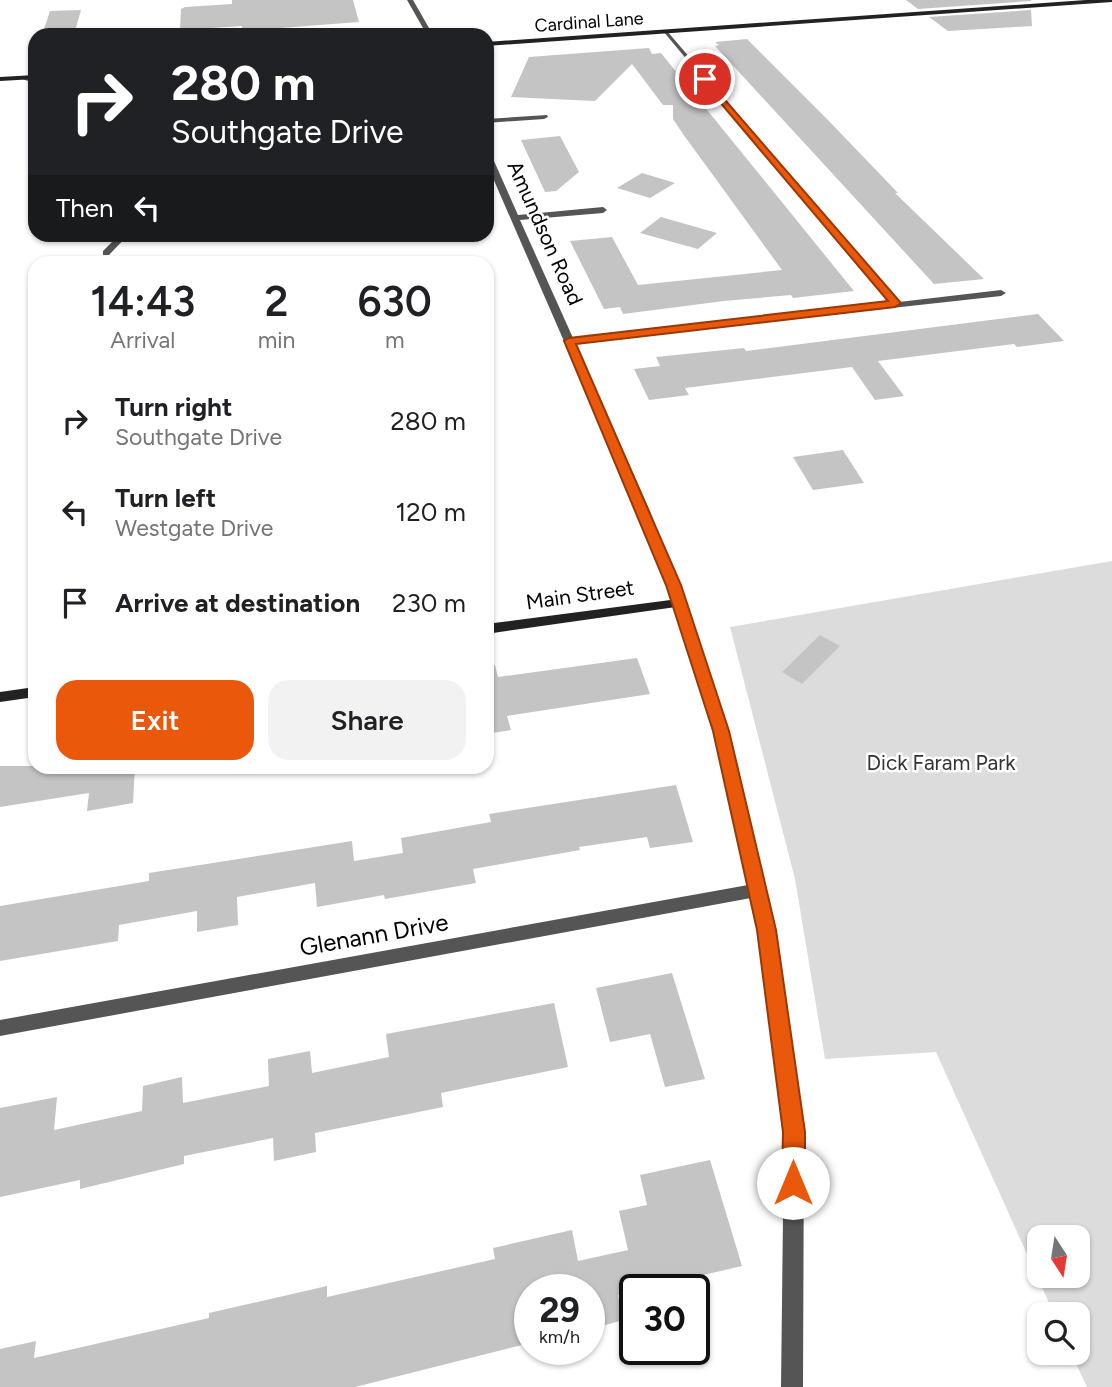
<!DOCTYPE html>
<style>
:root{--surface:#fff;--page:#f2f2f2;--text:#202124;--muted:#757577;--accent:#ea580c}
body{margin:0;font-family:Figtree,sans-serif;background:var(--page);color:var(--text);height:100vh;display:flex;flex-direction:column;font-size:26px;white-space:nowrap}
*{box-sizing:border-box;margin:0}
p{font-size:23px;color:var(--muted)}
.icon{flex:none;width:38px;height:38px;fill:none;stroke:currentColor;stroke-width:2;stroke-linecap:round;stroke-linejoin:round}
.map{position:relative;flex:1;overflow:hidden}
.panel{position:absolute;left:28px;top:256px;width:466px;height:518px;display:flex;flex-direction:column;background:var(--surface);border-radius:21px;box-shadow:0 2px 5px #0004}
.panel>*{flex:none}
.hud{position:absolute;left:28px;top:28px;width:466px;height:214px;border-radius:21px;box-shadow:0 2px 5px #0004;background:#202124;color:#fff;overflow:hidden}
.needle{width:46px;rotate:168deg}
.fabs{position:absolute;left:1027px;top:1225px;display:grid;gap:14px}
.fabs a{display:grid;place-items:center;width:63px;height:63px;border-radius:14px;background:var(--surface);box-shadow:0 2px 5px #0004;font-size:35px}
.speed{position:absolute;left:514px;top:1274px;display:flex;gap:14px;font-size:35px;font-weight:700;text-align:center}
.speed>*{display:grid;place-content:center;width:91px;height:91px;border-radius:50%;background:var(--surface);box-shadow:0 2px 5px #0004;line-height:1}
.speed small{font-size:18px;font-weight:400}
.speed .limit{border:4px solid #111;border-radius:10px;background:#fff;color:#111}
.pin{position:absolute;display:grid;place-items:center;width:60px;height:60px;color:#fff;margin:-30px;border:4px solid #fff;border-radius:50%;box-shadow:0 2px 7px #0007}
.me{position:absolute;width:77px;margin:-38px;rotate:0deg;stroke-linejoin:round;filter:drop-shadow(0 0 5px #0008)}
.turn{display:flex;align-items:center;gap:24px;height:147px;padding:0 28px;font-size:32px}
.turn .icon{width:91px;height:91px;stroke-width:2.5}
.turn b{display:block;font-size:49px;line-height:60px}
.then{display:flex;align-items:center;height:66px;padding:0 28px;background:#0003;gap:14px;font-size:26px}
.eta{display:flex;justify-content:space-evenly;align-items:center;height:119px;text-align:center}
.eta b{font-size:42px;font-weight:600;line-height:49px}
.cta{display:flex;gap:14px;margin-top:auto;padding:14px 28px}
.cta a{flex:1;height:80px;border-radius:21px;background:var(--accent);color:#fff;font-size:28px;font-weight:600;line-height:80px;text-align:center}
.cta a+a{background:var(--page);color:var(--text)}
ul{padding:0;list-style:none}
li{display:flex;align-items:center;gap:21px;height:91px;padding:0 28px}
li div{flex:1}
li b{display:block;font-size:26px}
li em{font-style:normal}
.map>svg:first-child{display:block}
.green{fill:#dcdcdc;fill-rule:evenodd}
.building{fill:#c4c4c4}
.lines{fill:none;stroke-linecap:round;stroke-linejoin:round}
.street{fill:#555;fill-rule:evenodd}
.secondary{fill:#222;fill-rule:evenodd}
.route{fill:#ea580c;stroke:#983908;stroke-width:2}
.labels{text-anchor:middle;stroke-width:5;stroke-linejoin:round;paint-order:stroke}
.far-street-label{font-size:18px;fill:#000;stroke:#fff}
.street-label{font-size:21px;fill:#000;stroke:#fff}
.park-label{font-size:21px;fill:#333;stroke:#fff}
.near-street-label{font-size:24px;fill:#000;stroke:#fff}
</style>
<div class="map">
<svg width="1112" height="1387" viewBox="0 0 1112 1387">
<rect width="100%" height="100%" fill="#fff"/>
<path class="green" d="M1112 561V1387H1087L1071 1353H1078V1314H1054L936 1052 825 1059 795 879 730 627ZM1040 1237H1078V1276H1040Z"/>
<path class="building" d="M232 0H353L359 22 242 31V26L180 30 181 9 185 7 232 4Z
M906 0H1031V1L918 9Z
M81 10 74 35H42L50 11Z
M1031 10 1032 26 1015 27 948 31 929 17Z
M747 39 828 120 898 193H895L984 279 934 284 715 46 719 45 715 42Z
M649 48 652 54 661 53 669 63 854 291 793 298 791 295 724 301 623 314 620 307 604 309 570 241 612 237 638 285 782 270 683 134 673 119V105H663L632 64 595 101 511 97 529 57Z
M560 136 579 172 556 191 545 192 521 140Z
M642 173 675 183 650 198 617 188Z
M661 217 717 233 698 249 640 233Z
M1038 314 1064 341 1017 347 1014 344 878 361 904 396 875 400 852 367 685 388 689 395 649 400 634 369 660 366 656 357 744 348 746 351Z
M843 450 864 483 813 490 793 457Z
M820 635 840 646 802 684 782 672Z
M637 658 650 694 507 716 511 730 486 734V666L495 665 498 677Z
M0 766H135L133 803 87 811 89 793 0 807Z
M676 785 693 842 650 848 647 837 579 847 580 850 473 869 476 883 385 899 384 895 317 907 315 883 237 897 238 925 197 932V911L119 925 118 941 0 961V906L149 881V873L352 841 354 861 403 853 401 838 491 822 489 814Z
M672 973 705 1079 665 1087 650 1034 610 1042 596 988Z
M554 1003 568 1067 441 1093 443 1107 315 1133 316 1152 274 1161 273 1138 184 1156V1164L80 1189V1180L0 1197V1108L57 1097 54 1130 142 1111 143 1086 182 1077 183 1103 269 1086 268 1059 310 1051 312 1073 389 1057 386 1034Z
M710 1160 742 1266 618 1295 624 1320 590 1329V1290H530V1343L355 1387H0V1349L36 1341 34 1358 209 1318V1313L327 1286V1297L495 1259 493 1248 572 1230 578 1261 628 1250 619 1211 647 1205 640 1175Z"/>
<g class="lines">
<path class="street" d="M407 0H413L433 35H427Z
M663 31H667L899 302 1001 290 1006 293 1001 296 575 343 649 509 679 585 728 731 774 930 804 1132 803 1387H781L784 1132 758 930 751 898 0 1036V1020L748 885 714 731 667 585 637 509 486 162V150L490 152 518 215 603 207 607 210 603 213 520 220 573 338 890 303Z
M24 76 35 79V83L22 79Z
M547 115 548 117 544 119 486 123V119Z
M120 234H129L109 255H103V251Z"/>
<path class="secondary" d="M1086 0H1112V2L486 46V42Z
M35 75V79L0 81V77Z
M678 599 683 600 684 603 683 606 486 634V624Z
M35 687V697L0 702V692Z"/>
</g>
<path class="route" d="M705 77 901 303 895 307 576 344 681 585 729 731 776 930 805 1132V1183L801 1191 793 1194 786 1191 782 1183 783 1132 757 930 713 731 666 585 564 341 569 338 888 301 702 81Z"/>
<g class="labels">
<g class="far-street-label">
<text transform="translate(589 22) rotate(-4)" y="6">Cardinal Lane</text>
</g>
<g class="street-label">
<text transform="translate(545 233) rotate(66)" y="7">Amundson Road</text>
<text transform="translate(580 595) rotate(-8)" y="7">Main Street</text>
</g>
<g class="park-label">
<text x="941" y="770">Dick Faram Park</text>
</g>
<g class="near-street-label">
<text transform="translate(374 935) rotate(-10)" y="8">Glenann Drive</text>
</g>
</g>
</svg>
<div class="fabs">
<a><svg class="needle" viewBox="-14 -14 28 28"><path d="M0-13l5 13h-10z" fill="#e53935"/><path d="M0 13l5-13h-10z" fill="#757577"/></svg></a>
<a><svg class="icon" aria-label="search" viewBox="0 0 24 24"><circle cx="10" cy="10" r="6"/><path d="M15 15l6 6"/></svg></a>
</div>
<div class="speed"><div>29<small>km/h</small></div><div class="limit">30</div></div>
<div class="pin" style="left:705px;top:79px;background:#d93025"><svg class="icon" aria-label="arrive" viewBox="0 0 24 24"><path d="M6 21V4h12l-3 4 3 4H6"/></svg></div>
<svg class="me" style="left:793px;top:1183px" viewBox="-20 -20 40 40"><circle r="19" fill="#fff"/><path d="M0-13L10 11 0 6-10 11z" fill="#ea580c"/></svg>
<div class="hud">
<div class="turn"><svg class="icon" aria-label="right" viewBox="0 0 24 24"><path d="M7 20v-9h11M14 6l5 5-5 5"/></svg><div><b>280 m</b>Southgate Drive</div></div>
<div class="then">Then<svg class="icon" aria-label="left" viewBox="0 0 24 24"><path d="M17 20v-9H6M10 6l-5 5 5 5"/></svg></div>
</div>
<section class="panel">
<div class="eta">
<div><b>14:43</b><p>Arrival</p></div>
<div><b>2</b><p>min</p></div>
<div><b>630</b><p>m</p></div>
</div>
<ul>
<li><svg class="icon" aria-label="right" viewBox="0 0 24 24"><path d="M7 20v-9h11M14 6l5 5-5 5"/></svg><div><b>Turn right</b><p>Southgate Drive</p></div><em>280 m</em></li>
<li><svg class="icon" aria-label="left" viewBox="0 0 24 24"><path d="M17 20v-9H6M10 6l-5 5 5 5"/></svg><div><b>Turn left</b><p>Westgate Drive</p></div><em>120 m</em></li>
<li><svg class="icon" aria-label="arrive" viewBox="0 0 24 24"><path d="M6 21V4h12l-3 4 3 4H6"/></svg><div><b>Arrive at destination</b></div><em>230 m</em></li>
</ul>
<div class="cta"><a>Exit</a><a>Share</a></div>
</section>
</div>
